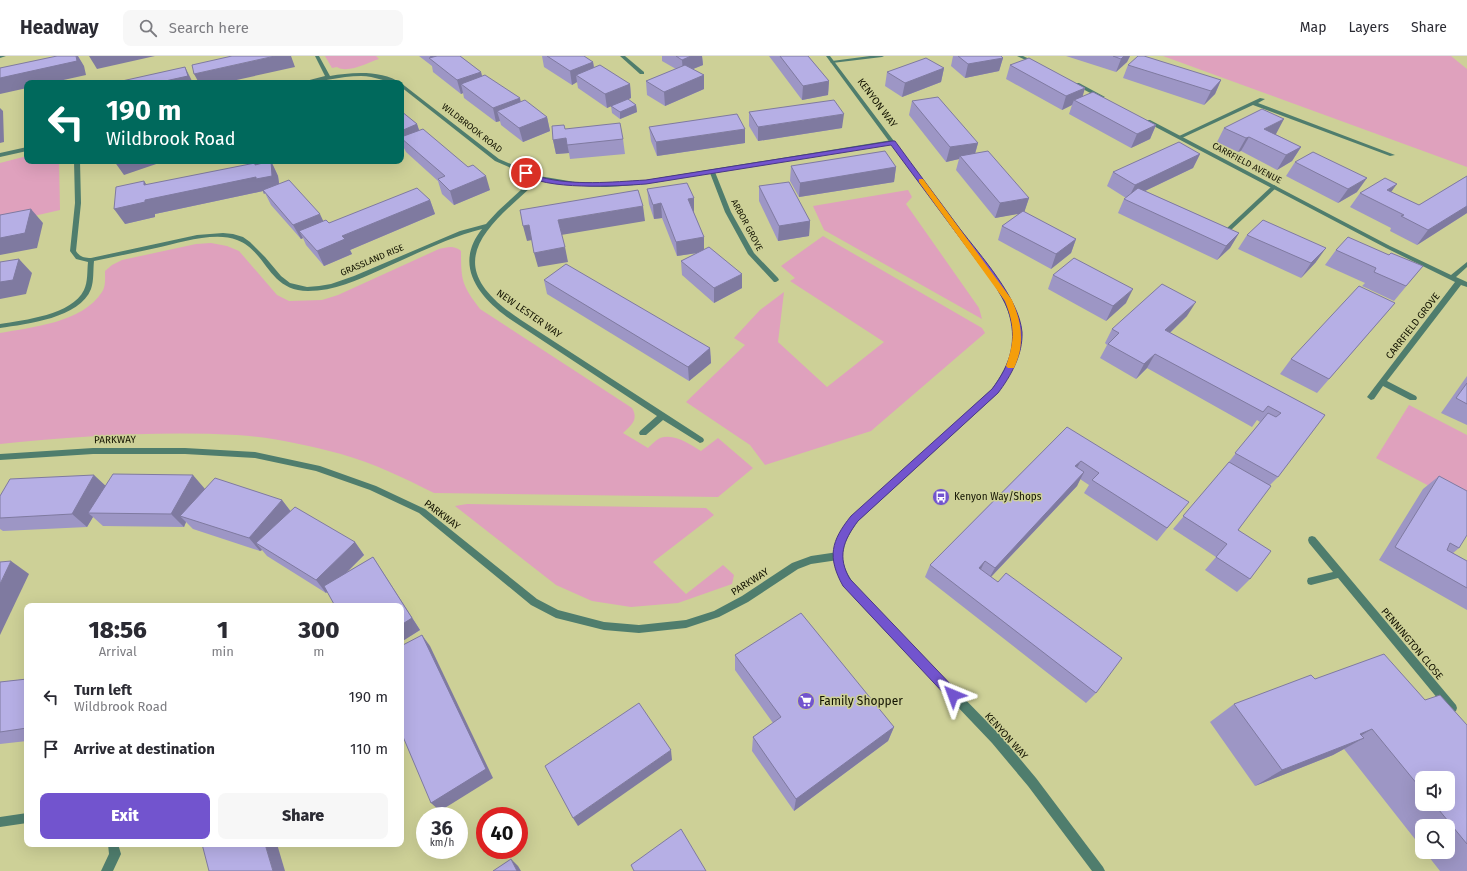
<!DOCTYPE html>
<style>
body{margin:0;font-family:"Fira Sans",sans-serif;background:#f7f7f7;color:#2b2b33;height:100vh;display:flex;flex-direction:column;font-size:15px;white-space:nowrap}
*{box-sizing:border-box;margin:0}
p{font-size:13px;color:#7c7c81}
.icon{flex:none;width:22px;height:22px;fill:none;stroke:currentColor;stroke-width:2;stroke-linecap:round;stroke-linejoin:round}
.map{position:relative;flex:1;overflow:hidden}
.drawer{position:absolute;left:24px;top:547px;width:380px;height:244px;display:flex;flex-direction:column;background:#fff;border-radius:8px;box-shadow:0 4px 16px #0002}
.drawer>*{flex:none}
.banner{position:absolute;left:24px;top:24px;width:380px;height:84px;border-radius:8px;box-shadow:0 4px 16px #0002;background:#00695c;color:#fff;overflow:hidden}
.fabs{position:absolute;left:1415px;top:715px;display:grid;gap:8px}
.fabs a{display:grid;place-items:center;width:40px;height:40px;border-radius:8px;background:#fff;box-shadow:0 4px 16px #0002;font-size:20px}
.speed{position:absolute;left:416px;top:751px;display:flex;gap:8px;font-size:20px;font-weight:700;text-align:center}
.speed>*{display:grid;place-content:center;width:52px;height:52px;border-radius:50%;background:#fff;box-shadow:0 4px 16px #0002;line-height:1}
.speed small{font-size:10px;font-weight:400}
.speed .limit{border:6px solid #d22;background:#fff;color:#111}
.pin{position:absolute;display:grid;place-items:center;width:34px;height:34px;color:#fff;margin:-17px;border:2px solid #fff;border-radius:50%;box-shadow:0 1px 4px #0007}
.me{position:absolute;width:44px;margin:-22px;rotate:316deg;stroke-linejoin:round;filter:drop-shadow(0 0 3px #0008)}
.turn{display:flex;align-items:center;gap:14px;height:84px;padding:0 16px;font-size:18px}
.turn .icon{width:52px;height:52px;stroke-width:2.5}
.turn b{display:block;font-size:28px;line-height:34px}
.eta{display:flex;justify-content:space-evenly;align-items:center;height:68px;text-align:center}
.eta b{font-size:24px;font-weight:800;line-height:28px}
.cta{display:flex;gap:8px;margin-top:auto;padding:8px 16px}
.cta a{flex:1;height:46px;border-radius:8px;background:#7254ce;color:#fff;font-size:16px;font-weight:800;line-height:46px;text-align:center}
.cta a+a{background:#f7f7f7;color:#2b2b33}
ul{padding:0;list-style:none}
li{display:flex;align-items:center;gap:12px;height:52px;padding:0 16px}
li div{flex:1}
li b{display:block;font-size:15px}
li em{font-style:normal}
header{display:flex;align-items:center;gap:24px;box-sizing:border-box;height:56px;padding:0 20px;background:#fff;border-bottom:1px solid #e1e1e2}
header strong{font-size:19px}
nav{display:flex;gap:22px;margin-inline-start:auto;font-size:14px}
.search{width:280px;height:36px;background:#f7f7f7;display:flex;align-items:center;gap:10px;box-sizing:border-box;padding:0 14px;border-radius:8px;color:#7c7c81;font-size:15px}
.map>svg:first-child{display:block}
.green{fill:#dfa1bd}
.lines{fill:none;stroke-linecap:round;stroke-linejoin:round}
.service{fill:#4f7d6d;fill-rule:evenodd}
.minor{fill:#4f7d6d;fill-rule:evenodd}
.tertiary{fill:#4f7d6d;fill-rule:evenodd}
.wall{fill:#9d96c5;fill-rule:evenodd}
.shaded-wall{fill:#7f7aa0}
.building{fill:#b6afe5;stroke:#7f7aa0}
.route{fill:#7254ce;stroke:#4a3786}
.slow{fill:#f59e0b}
.labels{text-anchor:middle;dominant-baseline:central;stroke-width:3;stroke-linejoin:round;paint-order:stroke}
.far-street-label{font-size:9px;fill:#121200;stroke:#cdd097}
.street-label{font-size:10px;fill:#121200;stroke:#cdd097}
.poi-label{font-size:10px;fill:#121200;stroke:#cdd097;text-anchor:start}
.near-poi-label{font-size:12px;fill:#121200;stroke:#cdd097;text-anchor:start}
</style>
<header>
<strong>Headway</strong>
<div class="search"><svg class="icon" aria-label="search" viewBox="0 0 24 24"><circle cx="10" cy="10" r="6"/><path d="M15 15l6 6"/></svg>Search here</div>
<nav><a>Map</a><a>Layers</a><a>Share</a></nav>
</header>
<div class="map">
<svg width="1467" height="815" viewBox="0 0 1467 815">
<rect width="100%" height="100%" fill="#cdd097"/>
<!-- green -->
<g class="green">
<path d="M325,0H376L379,3C369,6 348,18 337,11L332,12Z"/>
<polygon points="1163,0 1451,0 1467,13 1467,111"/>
<polygon points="27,100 27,105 59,105 60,154 12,165 0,162 0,107"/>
<polygon points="908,134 912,141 906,148 979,252 982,263 824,174 813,150"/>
<polygon points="823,180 982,272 985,277 871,375 765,409 750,389 686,346 745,289 734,282 760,254 784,236 778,286 827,331 884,286 790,225 795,222 781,210"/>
<path d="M211,187L227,190L239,195L277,239L289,245L322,244L338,239L439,193C448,191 454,189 461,195C461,225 462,229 480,253L632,352C639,364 631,369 623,377L648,392C651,389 656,384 660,382C675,377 689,388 701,395L718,382L753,412L718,441L434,437C404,422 373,407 341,398C307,389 272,381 237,379C158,375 78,380 0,388V277C32,271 82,267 102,236C106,230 105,222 105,215L112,209L122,204L196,188Z"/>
<polygon points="1409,349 1467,379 1467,450 1376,402"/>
<polygon points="467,448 706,452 714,459 653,506 686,538 723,509 734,519 732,528 678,547 631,551 592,545 556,529 455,450"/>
</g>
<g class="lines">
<!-- service -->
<g class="service">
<polygon points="1260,42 1265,43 1258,47 1395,99 1390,100 1253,49 1182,82 1177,81"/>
<polygon points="1274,129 1277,131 1276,132 1230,175 1226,175 1226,173 1272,130"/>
</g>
<!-- minor -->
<g class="minor">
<polygon points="0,0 6,0 0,2"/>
<path d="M315,0H319L330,20C352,16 382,14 401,27C387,27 375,20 361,20C340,20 319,27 298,27L325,20Z"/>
<polygon points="620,0 625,0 644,16 644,18 640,18"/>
<polygon points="870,0 884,0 882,1 832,7 830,6 832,5"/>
<polygon points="1017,0 1023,0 1038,7 1034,8"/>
<path d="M401,27L499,103L539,120L575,126L607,127L646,124L892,84L895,86L892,88L715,116L731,156L754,197L778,222L779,224L776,226H774L748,198L725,156L710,117C676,123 641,130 606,131C584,131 562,128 539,124C485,173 436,208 521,264L703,382L704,384L703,386L700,387L663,364L646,379H640L639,377L640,375L657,360L507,261C477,239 454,208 482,173C447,182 414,199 380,214C358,224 334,235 308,235C268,235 267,195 237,184C215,175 179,187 156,192C136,196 115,201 94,205C93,214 94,225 91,233C80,262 27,268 0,272V268C24,264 72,259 84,234C88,226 87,215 88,206L76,203L70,195L75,147L74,105H80L81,147L76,195C80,201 84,202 91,202L197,179L223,177L233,178L243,181L250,186L265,201L281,220L290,227L307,231L319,230L331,228L354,220L460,175L486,168L498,155L534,122L495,105L401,31Z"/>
<polygon points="1075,27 1079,27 1105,41 1100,42 1075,29"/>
<polygon points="1146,64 1150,64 1390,190 1451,219 1467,206 1467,211 1456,221 1467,226 1467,231 1461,229 1387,325 1416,340 1417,342 1416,344 1410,344 1383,330 1374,343 1371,344 1367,341 1455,226 1386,192 1146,66"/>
<polygon points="27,91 27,95 0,101 0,97"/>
<polygon points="93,392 185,392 255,396 320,410 376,430 425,453 537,543 558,554 604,566 639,569 686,564 714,555 742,540 792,507 811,500 838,496 841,497 842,500 841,503 838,504 811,508 798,513 748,546 719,561 686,572 639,577 604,574 556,562 531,549 419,457 370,434 316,415 255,402 185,398 93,398 0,404 0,398"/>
<polygon points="1312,480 1315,481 1456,649 1457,652 1456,655 1452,657 1448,655 1338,522 1311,529 1308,528 1307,525 1308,522 1333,516 1309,487 1308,484 1309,481"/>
<polygon points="27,757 27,767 0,771 0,761"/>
<polygon points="108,788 118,788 121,798 113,815 101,815 109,798"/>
</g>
<!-- tertiary -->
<path class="tertiary" d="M826,0H830L1000,226C1027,271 1027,294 998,337L858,465C836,496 838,508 861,537L1000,679L1036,722L1103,811L1105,815H1092L1028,730L992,687L855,543C829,510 827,495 852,461L992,333C1020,293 1019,270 995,229Z"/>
</g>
<!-- wall -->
<g class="wall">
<polygon points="419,0 460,0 481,16 482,20 521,46 547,61 550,75 523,86 501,69 500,65 496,66 464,42 463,37 461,38 433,16 432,10"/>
<polygon points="542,0 584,0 593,6 594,11 630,28 631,42 628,43 636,49 637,56 620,63 612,57 611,50 607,52 578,32 577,26 572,29 544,11"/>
<polygon points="662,0 702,0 703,9 693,13 704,19 704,33 665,50 647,39 646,25 676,13 662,5"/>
<polygon points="769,0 808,0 829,25 828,39 802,44"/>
<polygon points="953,0 1001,0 1003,2 999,15 965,22 951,10"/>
<polygon points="1066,0 1130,0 1127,6 1116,16"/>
<polygon points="1010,9 1085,32 1082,40 1156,69 1150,83 1131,92 1069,58 1072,49 1062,54 1006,23"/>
<polygon points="1128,9 1221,24 1215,38 1204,49 1123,22"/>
<polygon points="944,12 941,26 902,41 885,30 887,16"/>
<polygon points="912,45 978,87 975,98 1029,142 1024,156 1076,183 1071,197 1051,213 998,184 1002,170 1020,157 995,162 956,114 959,103 946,106 909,59"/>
<polygon points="401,55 417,68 419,74 490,134 454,149 442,138 438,125 406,96 403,90 401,91"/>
<polygon points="749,56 842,72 758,85 749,70"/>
<polygon points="649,71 745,87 657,100 651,85"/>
<polygon points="1224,72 1276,78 1275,78 1301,91 1292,105 1277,114 1241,95 1238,96 1217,86"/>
<polygon points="565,73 623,83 625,98 570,103 569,97 556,98 553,84"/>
<polygon points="1200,98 1193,112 1145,135 1239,177 1230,192 1217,204 1118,157 1124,143 1126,142 1107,130 1113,116"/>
<polygon points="271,105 278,120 279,128 323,165 329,167 430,144 435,158 350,194 352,198 324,210 306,189 303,182 301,183 271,149 265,137 264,138 263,135 155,158 155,161 125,168 147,129"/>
<polygon points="1295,106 1357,136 1338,147 1286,120"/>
<polygon points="791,110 896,111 894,126 799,141 790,125"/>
<polygon points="1467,120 1467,157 1417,189 1390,175 1391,172 1350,151 1360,137 1391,136 1419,149"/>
<polygon points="759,130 810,165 809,180 778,185 759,145"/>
<polygon points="647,133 694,142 694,157 704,181 704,193 742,218 742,232 714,247 682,219 681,205 697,197 677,200 662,162 654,163 649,148"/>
<polygon points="1247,179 1316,206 1301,222 1238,193"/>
<polygon points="1336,194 1389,199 1423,210 1394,245 1362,230 1365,227 1325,209"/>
<polygon points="1053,219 1126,247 1106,265 1048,233"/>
<polygon points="544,224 710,292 711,307 689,325 547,238"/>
<polygon points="1395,247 1317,337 1280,318 1291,303"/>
<polygon points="1187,260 1170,277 1325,359 1278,421 1270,429 1238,474 1250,523 1237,536 1205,514 1216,501 1173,473 1225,411 1260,366 1257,364 1252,371 1147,312 1136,323 1100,302 1107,289 1105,287 1112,273"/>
<polygon points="1467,320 1467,369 1441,357"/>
<polygon points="1067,371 1178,459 1157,485 1084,437 1089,429 1080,423 1077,430 991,521 1096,637 1086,647 925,521 930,509"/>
<polygon points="1439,420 1459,492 1453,497 1467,505 1467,554 1379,504 1423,433"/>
<polygon points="105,430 205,433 204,434 282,444 291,456 355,486 364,499 347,516 373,501 420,574 401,586 401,550 327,536 326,537 267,500 262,494 260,495 193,473 186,466 184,471 103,470 93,461 87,471 3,475 0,473 0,440"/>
<polygon points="735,599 894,671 888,685 794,755 752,695 753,681 773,667 735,614"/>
<polygon points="27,623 27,685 0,688 0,626"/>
<path d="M1315,623L1425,644L1467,669V815H1440L1425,796H1448V770H1422V792L1344,693L1333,699L1255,730L1210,666L1234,648ZM1422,722L1448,748H1422Z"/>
</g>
<!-- shaded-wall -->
<g class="shaded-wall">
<polygon points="76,0 78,0 84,10 86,19 50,27 27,27 27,32 0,38 0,22"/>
<polygon points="89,0 155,0 97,13"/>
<polygon points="275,0 291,0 295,11 223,27 199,27 194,18"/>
<polygon points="430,0 458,0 431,4"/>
<polygon points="691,0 702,0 703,9 683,17 682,4"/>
<polygon points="1124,0 1130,0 1127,6 1116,16 1121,3"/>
<polygon points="1003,2 999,15 965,22 968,8"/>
<polygon points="593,6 595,19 576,19 577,26 572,29 570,15"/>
<polygon points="185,11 193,27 156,27"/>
<polygon points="944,12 941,26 902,41 905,27"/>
<polygon points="481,16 484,30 461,28 463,37 461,38 457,24"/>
<polygon points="704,19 704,33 665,50 664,36"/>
<polygon points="1221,24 1215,38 1204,49 1211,35"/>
<polygon points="829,25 828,39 802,44 803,30"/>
<polygon points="630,28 631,42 607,52 605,38"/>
<polygon points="1085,32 1081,46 1074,44 1072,49 1062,54 1066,40"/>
<polygon points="520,42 523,56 497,55 500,65 496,66 493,52"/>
<polygon points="636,49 637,56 620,63 620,56"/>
<polygon points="0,52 3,55 4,86 0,87"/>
<polygon points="844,58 842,72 758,85 758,71"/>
<polygon points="547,61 550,75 523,86 519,72"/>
<polygon points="1284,63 1276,78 1259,86 1264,73"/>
<polygon points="417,68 422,83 401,82 401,75"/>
<polygon points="1156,69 1150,83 1131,92 1137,78"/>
<polygon points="745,73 745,87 657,100 656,86"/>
<polygon points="1249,81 1241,95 1238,96 1246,82"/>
<polygon points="566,82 569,97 556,98 553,84"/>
<polygon points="401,83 403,90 401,91"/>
<polygon points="978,87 974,101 960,100 959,103 946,106 950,91"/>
<polygon points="1301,91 1292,105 1277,114 1286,99"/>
<polygon points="1200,98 1193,112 1128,143 1135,129"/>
<polygon points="114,105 165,105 124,119"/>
<polygon points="271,105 278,120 280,134 263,134 265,137 264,138 263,135 155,158 155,161 125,168 114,153 144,129 144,125 154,139 255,109 255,107 262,121"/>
<polygon points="896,111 894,126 799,141 800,127"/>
<polygon points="486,120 490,134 454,149 450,135"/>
<polygon points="1367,122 1357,136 1338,147 1348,133"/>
<polygon points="1397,128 1386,143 1387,134"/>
<polygon points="694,142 694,157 689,158 688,143"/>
<polygon points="1029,142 1024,157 995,162 1000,147"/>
<polygon points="430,144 435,158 350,194 352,198 324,210 317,195 342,180"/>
<polygon points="661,147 662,162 654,163 653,149"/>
<polygon points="643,150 645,165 561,179 558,164"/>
<polygon points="1467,150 1467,157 1417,189 1428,174"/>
<polygon points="31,153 43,167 37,192 0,199 0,182"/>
<polygon points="320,158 327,173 299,175 303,182 301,183 293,169"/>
<polygon points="810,165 809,180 778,185 779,170"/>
<polygon points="529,169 532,184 527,185 523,170"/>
<polygon points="1239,177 1230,192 1217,204 1226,190"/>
<polygon points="704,181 704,196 677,200 676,186"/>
<polygon points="1076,183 1071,197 1051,213 1056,198"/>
<polygon points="565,191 568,206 538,211 534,197"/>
<polygon points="1326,192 1316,206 1301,222 1311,207"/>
<polygon points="19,203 32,217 26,238 0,243 0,226"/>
<polygon points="742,218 742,232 714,247 714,232"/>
<polygon points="1133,233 1126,247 1106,265 1113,250"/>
<polygon points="1196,246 1187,260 1157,289 1165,274"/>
<polygon points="710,292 711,307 689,325 688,311"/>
<polygon points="1155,298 1147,312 1136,323 1144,308"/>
<polygon points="1081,405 1073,418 1075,410"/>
<polygon points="1084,416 1077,430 988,524 995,512"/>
<polygon points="94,419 108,432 88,457 93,461 87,471 72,458"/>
<polygon points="193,419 205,433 189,462 180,460 186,466 184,471 171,458"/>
<polygon points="282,444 292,457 256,487 262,494 260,495 249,482"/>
<polygon points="355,486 364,499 326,537 316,524"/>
<polygon points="373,501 420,574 401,586 401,569"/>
<polygon points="11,505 29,518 0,579 0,528"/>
<polygon points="985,505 979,517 979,512"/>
<polygon points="422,579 430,590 493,722 440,755 431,747"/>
<polygon points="894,671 888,685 794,755 796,743"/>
<polygon points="1372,673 1342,691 1360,678"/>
<polygon points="1364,682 1333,699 1255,730 1282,714"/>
<polygon points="671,694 672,704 578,770 573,762"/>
<polygon points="265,788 277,788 285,815 273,815"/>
<polygon points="511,803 518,810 521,815 517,815"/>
</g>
<!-- building -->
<g class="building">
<polygon points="57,0 76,0 77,5 0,22 0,12"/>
<polygon points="232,0 275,0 194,18 192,9"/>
<polygon points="437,0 460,0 481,16 457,24 429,2"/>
<polygon points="547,0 584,0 593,6 570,15"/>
<polygon points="676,0 691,0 682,4"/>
<polygon points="780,0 808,0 829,25 803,30"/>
<polygon points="958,0 1001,0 1003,2 968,8"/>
<polygon points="1113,0 1124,0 1121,3"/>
<polygon points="1138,0 1144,0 1221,24 1211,35 1128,9"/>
<polygon points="926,2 944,12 905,27 887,16"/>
<polygon points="1029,2 1085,32 1066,40 1010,9"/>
<polygon points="600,9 630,28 605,38 576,19"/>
<polygon points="685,9 704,19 664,36 646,25"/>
<polygon points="185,11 188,20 156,27 113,27"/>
<polygon points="485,19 520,42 493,52 461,28"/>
<polygon points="370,25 373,27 364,27"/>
<polygon points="1093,36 1156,69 1137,78 1074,44"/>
<polygon points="938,41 978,87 950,91 912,45"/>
<polygon points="628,43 636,49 620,56 611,50"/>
<polygon points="525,44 547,61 519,72 497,55"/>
<polygon points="834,44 844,58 758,71 749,56"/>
<polygon points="1262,53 1284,63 1264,73 1301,91 1286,99 1249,81 1246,82 1224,72"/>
<polygon points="401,55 417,68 401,75"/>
<polygon points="737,58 745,73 656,86 649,71"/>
<polygon points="620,67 623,83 567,89 566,82 553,84 552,70 564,69 565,73"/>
<polygon points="423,73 468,111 473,109 486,120 450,135 438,123 445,120 401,82 401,81"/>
<polygon points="1179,86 1200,98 1135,129 1113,116"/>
<polygon points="885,95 896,111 800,127 791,110"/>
<polygon points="988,95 1029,142 1000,147 960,100"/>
<polygon points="1313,96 1367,122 1348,133 1295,106"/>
<polygon points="271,105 272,120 256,123 256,121 145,144 145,146 114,153 116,131 144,125 144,129 255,107 255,109"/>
<polygon points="1467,120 1467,150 1428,174 1401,160 1404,159 1360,137 1385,122 1397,128 1387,134 1419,149"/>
<polygon points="289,124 320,158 293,169 263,134"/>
<polygon points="789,126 810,165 779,170 759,130"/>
<polygon points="687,127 694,142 688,143 704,181 676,186 661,147 653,149 647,133"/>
<polygon points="417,132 430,144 342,180 345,183 317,195 299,175 326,164 329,167"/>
<polygon points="1138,132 1239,177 1226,190 1124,143"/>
<polygon points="638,134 643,150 558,164 565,191 534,197 529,169 523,170 520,154"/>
<polygon points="31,153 25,177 0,182 0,159"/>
<polygon points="1023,155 1076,183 1056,198 1002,170"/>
<polygon points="1263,164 1326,192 1311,207 1247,179"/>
<polygon points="1348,181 1389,199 1391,197 1423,210 1406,230 1374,216 1376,212 1336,194"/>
<polygon points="709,191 742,218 714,232 681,205"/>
<polygon points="1074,202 1133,233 1113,250 1053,219"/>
<polygon points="19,203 13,224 0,226 0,206"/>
<polygon points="566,208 710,292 688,311 544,224"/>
<polygon points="1162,228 1196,246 1165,274 1325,359 1278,421 1235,397 1268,357 1276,361 1281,357 1268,350 1263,356 1155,298 1144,308 1108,288 1119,277 1112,273"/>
<polygon points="1359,230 1395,247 1329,323 1291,303"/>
<polygon points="1467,327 1467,348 1456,342"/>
<polygon points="1067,371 1189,446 1167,472 1092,424 1099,417 1081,405 1075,410 1084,416 995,512 985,505 979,512 998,526 1006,517 1122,602 1096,637 930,509"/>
<polygon points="1229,406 1271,430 1238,474 1271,495 1250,523 1216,501 1227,488 1183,460"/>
<polygon points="113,418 193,419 171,458 88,457"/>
<polygon points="94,419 72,458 0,462 0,440 10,423"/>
<polygon points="1439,420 1467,435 1467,479 1459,492 1450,487 1447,494 1467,505 1467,532 1395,491"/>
<polygon points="215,422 282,444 249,482 180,460"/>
<polygon points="295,451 355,486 316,524 256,487"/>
<polygon points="373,501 412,562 401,569 401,550 335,550 324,530"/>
<polygon points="11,505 0,528 0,506"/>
<polygon points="801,557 894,671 796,743 753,681 781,661 735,599"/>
<polygon points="422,579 486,713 431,747 401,676 401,590"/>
<polygon points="1384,598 1425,644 1440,639 1467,669 1467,788 1434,748 1448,748 1448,722 1422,722 1422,734 1372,673 1360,678 1364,682 1282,714 1234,648 1311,619 1315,623"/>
<polygon points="27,623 27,672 0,676 0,626"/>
<polygon points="639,647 671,694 573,762 545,710"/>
<polygon points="681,773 706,815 634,815 631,809"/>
<polygon points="202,788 265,788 273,815 209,815"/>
<polygon points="511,803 517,815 493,815"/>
</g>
<!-- route -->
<path class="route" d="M892,85H895C916,114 938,143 960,173C980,199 1019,242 1022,276C1023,298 1011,320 998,337L858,465C843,485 837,501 850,523L957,635L959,639L957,643L953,644L949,643L843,530C827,501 831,485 851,460L992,333C1011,308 1018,284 1008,254C1005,245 999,237 995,229L891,89L646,128C618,130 544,135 522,117L526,115C531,116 535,119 540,121C574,130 611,126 646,124Z"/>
<!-- slow -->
<path class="slow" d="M919,123H923L1012,244C1022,267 1025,289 1014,312H1008L1006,310C1015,284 1015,270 1005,245L919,126Z"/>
<!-- icons -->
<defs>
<g id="bus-disc" transform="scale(0.9)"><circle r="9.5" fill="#7254ce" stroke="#cdd097"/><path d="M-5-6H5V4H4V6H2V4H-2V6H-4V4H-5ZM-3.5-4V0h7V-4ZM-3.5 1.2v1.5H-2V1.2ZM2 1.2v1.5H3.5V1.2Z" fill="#fff"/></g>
<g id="supermarket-disc" transform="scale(0.9)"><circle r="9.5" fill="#7254ce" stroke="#cdd097"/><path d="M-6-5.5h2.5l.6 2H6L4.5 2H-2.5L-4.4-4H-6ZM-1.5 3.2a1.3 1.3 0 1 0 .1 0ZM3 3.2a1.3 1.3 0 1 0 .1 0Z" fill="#fff"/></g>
</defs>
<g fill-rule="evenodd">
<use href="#bus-disc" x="941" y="441"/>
<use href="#supermarket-disc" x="806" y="645"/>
</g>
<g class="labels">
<!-- far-street labels -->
<g class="far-street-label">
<text transform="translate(472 72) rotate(38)">WILDBROOK ROAD</text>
<text transform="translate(1247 107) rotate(28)">CARRFIELD AVENUE</text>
<text transform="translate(747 169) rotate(62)">ARBOR GROVE</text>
<text transform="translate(372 204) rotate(-23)">GRASSLAND RISE</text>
</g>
<!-- street labels -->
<g class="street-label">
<text transform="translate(877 47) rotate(53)">KENYON WAY</text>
<text transform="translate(529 258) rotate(35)">NEW LESTER WAY</text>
<text transform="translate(1413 270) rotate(-52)">CARRFIELD GROVE</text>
<text transform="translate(115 384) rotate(-1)">PARKWAY</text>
<text transform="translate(442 459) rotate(37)">PARKWAY</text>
<text transform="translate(750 526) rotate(-32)">PARKWAY</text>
<text transform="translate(1412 588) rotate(50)">PENNINGTON CLOSE</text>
<text transform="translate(1006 680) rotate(48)">KENYON WAY</text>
</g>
<!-- poi labels -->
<g class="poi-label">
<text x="954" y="441">Kenyon Way/Shops</text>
</g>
<!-- near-poi labels -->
<g class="near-poi-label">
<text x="819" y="645">Family Shopper</text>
</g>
</g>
</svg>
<div class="fabs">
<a><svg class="icon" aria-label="sound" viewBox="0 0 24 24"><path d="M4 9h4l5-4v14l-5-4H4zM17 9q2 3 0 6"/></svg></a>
<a><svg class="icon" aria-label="search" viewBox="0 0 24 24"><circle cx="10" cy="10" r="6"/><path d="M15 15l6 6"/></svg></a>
</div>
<div class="speed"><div>36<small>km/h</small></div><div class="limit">40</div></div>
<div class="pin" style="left:526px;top:117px;background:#d93025"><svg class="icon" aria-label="arrive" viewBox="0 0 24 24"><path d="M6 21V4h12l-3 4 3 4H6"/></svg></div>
<svg class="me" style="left:953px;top:639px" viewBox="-20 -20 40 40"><path d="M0-17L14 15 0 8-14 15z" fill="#7254ce" stroke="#fff" stroke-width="4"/></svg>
<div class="banner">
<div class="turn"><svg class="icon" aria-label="left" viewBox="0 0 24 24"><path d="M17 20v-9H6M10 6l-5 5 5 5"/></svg><div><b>190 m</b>Wildbrook Road</div></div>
</div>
<section class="drawer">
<div class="eta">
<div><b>18:56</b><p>Arrival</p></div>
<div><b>1</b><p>min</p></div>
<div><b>300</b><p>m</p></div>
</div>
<ul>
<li><svg class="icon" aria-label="left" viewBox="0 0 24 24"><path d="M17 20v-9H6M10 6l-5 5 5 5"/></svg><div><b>Turn left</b><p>Wildbrook Road</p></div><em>190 m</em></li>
<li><svg class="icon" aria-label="arrive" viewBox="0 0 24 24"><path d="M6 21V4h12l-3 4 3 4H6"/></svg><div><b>Arrive at destination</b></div><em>110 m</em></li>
</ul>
<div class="cta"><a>Exit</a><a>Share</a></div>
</section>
</div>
